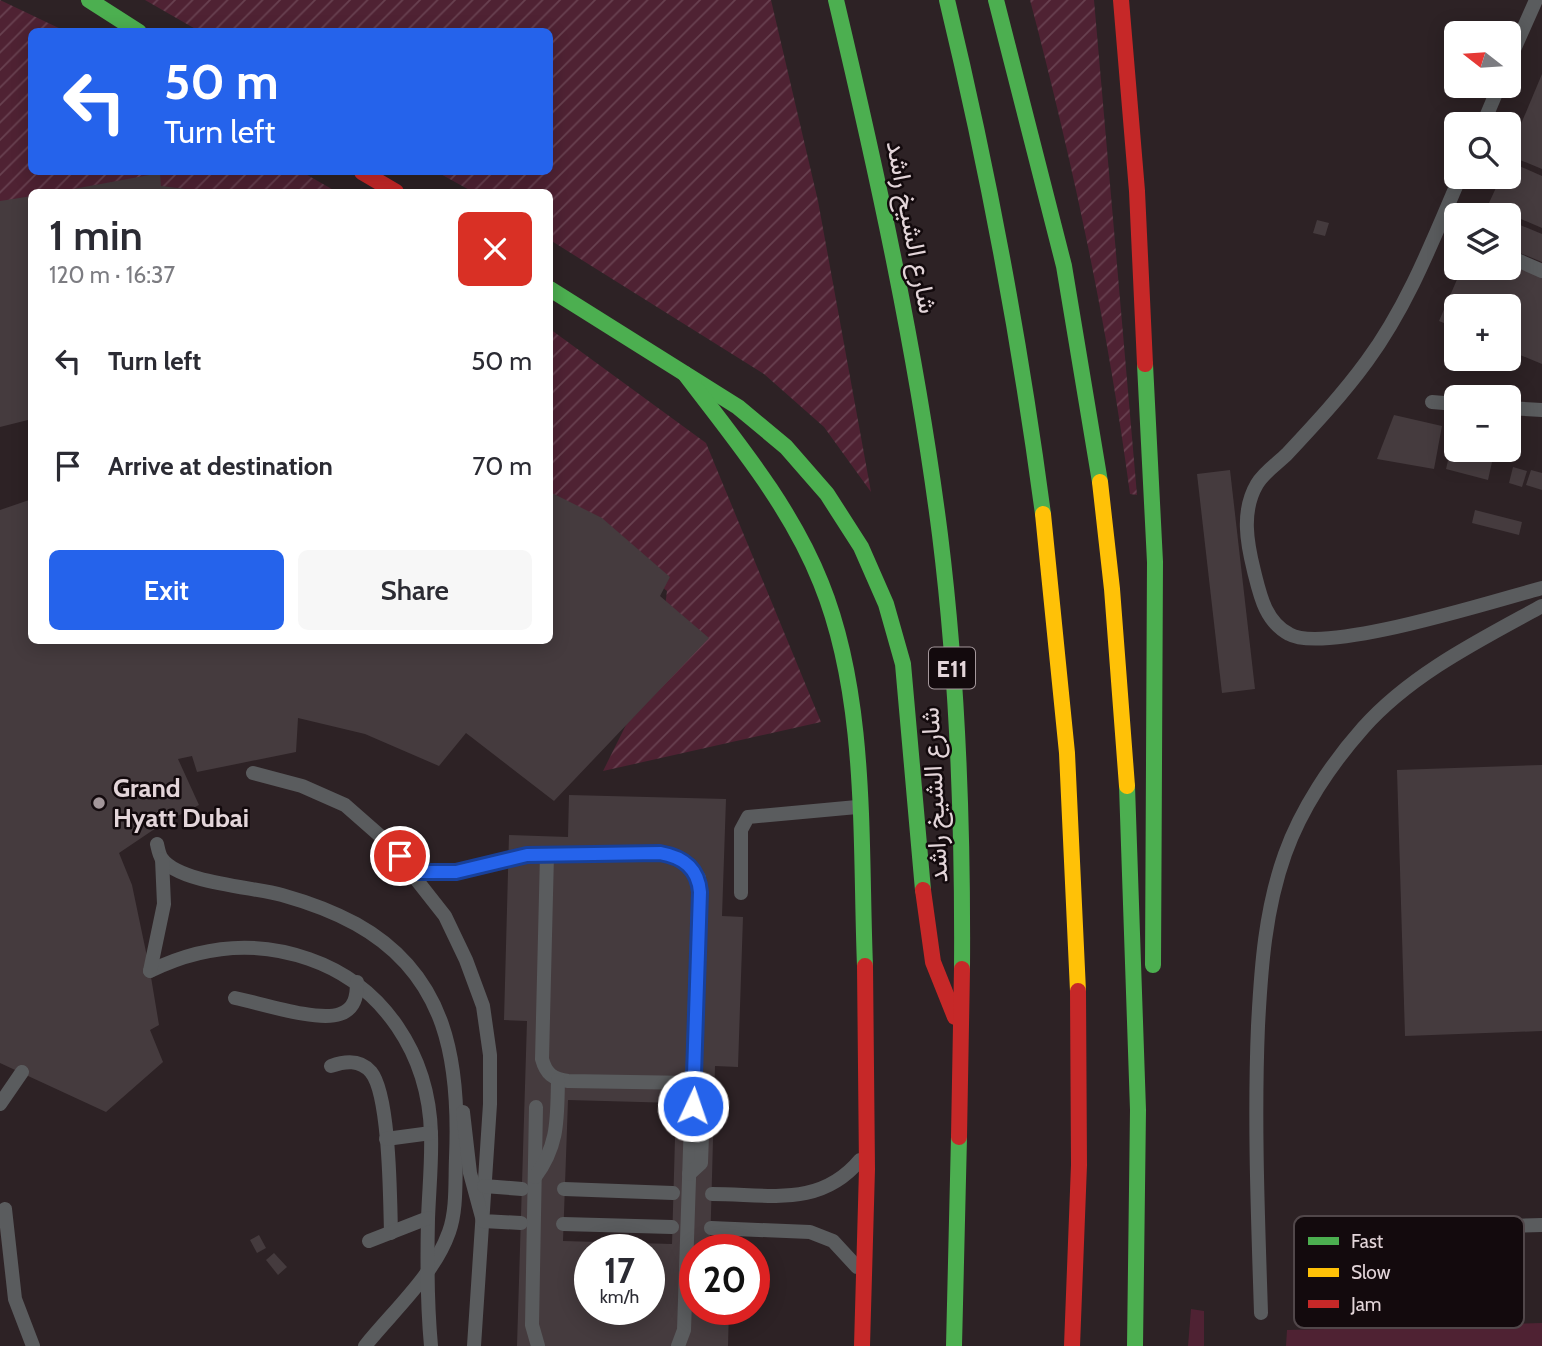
<!DOCTYPE html>
<meta charset="utf-8">
<style>
body{margin:0;font-family:Cabin,Vazirmatn,sans-serif;background:#f7f7f7;color:#2b2b33;height:100vh;display:flex;flex-direction:column;font-size:26px;white-space:nowrap}
*{box-sizing:border-box;margin:0}
p{font-size:23px;color:#7c7c81}
.icon{flex:none;width:38px;height:38px;fill:none;stroke:currentColor;stroke-width:2;stroke-linecap:round;stroke-linejoin:round}
.map{position:relative;flex:1;overflow:hidden}
.details{position:absolute;left:28px;top:189px;width:525px;height:455px;display:flex;flex-direction:column;background:#fff;border-radius:10px;box-shadow:0 4px 18px #0003}
.details>*{flex:none}
.top-card{position:absolute;left:28px;top:28px;width:525px;height:147px;border-radius:10px;box-shadow:0 4px 18px #0003;background:#2563eb;color:#fff;overflow:hidden}
.needle{width:46px;rotate:287deg}
.buttons{position:absolute;left:1444px;top:21px;display:grid;gap:14px}
.buttons a{display:grid;place-items:center;width:77px;height:77px;border-radius:10px;background:#fff;box-shadow:0 4px 18px #0003;font-size:35px}
.speed{position:absolute;left:574px;top:1234px;display:flex;gap:14px;font-size:35px;font-weight:700;text-align:center}
.speed>*{display:grid;place-content:center;width:91px;height:91px;border-radius:50%;background:#fff;box-shadow:0 4px 18px #0003;line-height:1}
.speed small{font-size:18px;font-weight:400}
.speed .limit{border:10px solid #d22;background:#fff;color:#111}
.pin{position:absolute;display:grid;place-items:center;width:60px;height:60px;color:#fff;margin:-30px;border:4px solid #fff;border-radius:50%;box-shadow:0 2px 7px #0007}
.me{position:absolute;width:77px;margin:-38px;rotate:3deg;stroke-linejoin:round;filter:drop-shadow(0 0 5px #0008)}
.turn{display:flex;align-items:center;gap:24px;height:147px;padding:0 21px;font-size:32px}
.turn .icon{width:91px;height:91px;stroke-width:2.5}
.turn b{display:block;font-size:49px;line-height:60px}
.round{display:grid;place-items:center;flex:none;width:74px;height:74px;border-radius:10px;background:#f7f7f7}
.headline{display:flex;align-items:center;justify-content:space-between;height:119px;padding:0 21px}
h1{font-size:42px;font-weight:600;line-height:52px}
.primary-button{display:flex;gap:14px;margin-top:auto;padding:14px 21px}
.primary-button a{flex:1;height:80px;border-radius:10px;background:#2563eb;color:#fff;font-size:28px;font-weight:600;line-height:80px;text-align:center}
.primary-button a+a{background:#f7f7f7;color:#2b2b33}
ul{padding:0;list-style:none}
li{display:flex;align-items:center;gap:21px;height:105px;padding:0 21px}
li div{flex:1}
li b{display:block;font-size:26px}
li em{font-style:normal}
.map>svg:first-child{display:block}
.green{fill:#4f2233}
.garden{fill:url(#garden-furrows)}
.building{fill:#453b3e;fill-rule:evenodd}
.lines{fill:none;stroke-linecap:round;stroke-linejoin:round}
.lane{stroke:#5a5c5e;stroke-width:14}
.fast{stroke:#4caf50;stroke-width:16}
.slow{stroke:#ffc107;stroke-width:16}
.jam{stroke:#c62828;stroke-width:16}
.route-casing{stroke:#184099;stroke-width:18}
.route{stroke:#2563eb;stroke-width:12}
.poi-dot{fill:#a3969a;stroke:#130a0d;stroke-width:2.5}
.labels{text-anchor:middle;dominant-baseline:central;stroke-width:5;stroke-linejoin:round;paint-order:stroke}
.shield{fill:#130a0d;stroke:#a5989c;stroke-width:2}
.shield-label{font-size:24px;font-weight:bold;fill:#e3d5d9}
.street-label{font-size:26px;fill:#e3d5d9;stroke:#130a0d}
.poi-label{font-size:26px;font-weight:bold;fill:#e3d5d9;stroke:#130a0d;text-anchor:start}
.key{fill:#130a0d;stroke:#51474a;stroke-width:2}
.key-label{font-size:19px;fill:#e3d5d9}
</style>
<div class="map">
<svg width="1542" height="1346" viewBox="0 0 1542 1346">
<defs>
<pattern id="garden-furrows" width="10" height="10" patternUnits="userSpaceOnUse" patternTransform="scale(1.75)"><rect width="10" height="10" fill="#4f2233"/><path d="M-1 1l2-2M0 10L10 0M9 11l2-2" fill="none" stroke="#684150"/></pattern>
</defs>
<rect width="100%" height="100%" fill="#2d2225"/>
<!-- green -->
<g class="green">
<polygon points="1191,1309 1204,1311 1204,1346 1188,1346"/>
<polygon points="1542,1323 1542,1346 1286,1346 1287,1330"/>
</g>
<!-- garden -->
<g class="garden">
<polygon points="0,0 65,31 32,32 32,172 302,172 337,192 32,192 31,407 0,419"/>
<polygon points="145,0 771,0 818,201 871,492 824,427 764,374 550,240 550,192 473,192 437,172 550,172 550,32 199,31"/>
<path d="M1030,0H1094L1137,495L1130,494C1108,328 1073,163 1030,0Z"/>
<polygon points="550,329 706,443 821,722 603,771 658,661 667,591 550,494"/>
</g>
<!-- building -->
<g class="building">
<polygon points="1542,74 1542,169 1508,155"/>
<polygon points="1508,161 1542,176 1542,228 1488,205 1501,177 1508,177"/>
<polygon points="160,173 161,186 210,192 57,192"/>
<polygon points="32,196 32,419 0,427 0,201"/>
<polygon points="1317,220 1329,223 1325,236 1313,233"/>
<polygon points="1508,220 1542,234 1542,262 1508,248"/>
<polygon points="1508,263 1542,277 1542,364 1508,350 1508,306 1456,306 1456,328 1439,321 1462,268 1508,268"/>
<polygon points="1394,415 1442,426 1434,469 1377,459"/>
<polygon points="1450,452 1492,462 1488,480 1446,469"/>
<polygon points="1513,467 1527,471 1522,487 1509,483"/>
<polygon points="1230,470 1255,689 1222,693 1197,474"/>
<polygon points="1531,470 1542,473 1542,490 1526,485"/>
<polygon points="550,492 602,518 670,577 660,596 709,638 554,801 466,733 439,766 365,734 298,718 296,752 197,772 192,756 178,759 199,805 162,824 119,853 132,885 150,971 159,1025 150,1030 163,1062 106,1112 0,1063 0,510 32,499 32,640 550,640"/>
<polygon points="1475,510 1522,522 1519,535 1472,523"/>
<polygon points="1542,765 1542,1031 1405,1036 1397,770"/>
<path d="M569,795L726,799L722,916L743,917L738,1067L715,1066L710,1250H695V1309H729L728,1346H517L527,1021L504,1020L509,835L568,837ZM568,1100L676,1103L672,1244L563,1241ZM590,1250H649V1309H590Z"/>
<polygon points="259,1235 266,1248 257,1253 250,1240"/>
<polygon points="274,1253 287,1267 278,1275 266,1260"/>
</g>
<g class="lines">
<!-- lane -->
<g class="lane">
<polyline points="1508,63 1536,0"/>
<polyline points="1483,124 1499,86"/>
<path d="M1460,177C1433,240 1408,305 1367,361C1343,394 1315,424 1287,454C1278,463 1264,472 1257,484C1241,511 1247,543 1254,571C1260,595 1265,621 1289,634C1325,655 1496,600 1542,588"/>
<polyline points="1508,256 1542,271"/>
<polyline points="1432,402 1456,404"/>
<polyline points="1508,408 1542,410"/>
<polyline points="253,773 302,786 345,805 386,841 445,916 466,960 483,1006 490,1055 490,1104 474,1346"/>
<path d="M157,844C158,848 159,855 162,859C180,883 253,887 282,895C307,902 334,912 356,924C448,975 460,1063 456,1158C455,1181 457,1210 449,1232C434,1275 393,1311 365,1346"/>
<path d="M547,854L542,1059C546,1074 553,1079 568,1081L694,1083"/>
<path d="M413,872H456L527,855L660,853C678,857 688,863 699,878L684,1330L678,1346"/>
<polyline points="741,893 741,830 748,817 857,807"/>
<path d="M150,971C201,946 255,940 309,959C384,985 429,1055 431,1134C432,1162 429,1190 428,1219C427,1261 427,1303 431,1346"/>
<polyline points="150,971 164,904 162,859"/>
<path d="M235,998C260,1003 317,1022 340,1014C355,1009 357,996 357,982"/>
<path d="M331,1066C345,1061 360,1059 371,1072C390,1095 390,1201 391,1233"/>
<polyline points="0,1104 22,1072"/>
<polyline points="536,1107 532,1325 538,1346"/>
<polyline points="463,1112 470,1173 483,1221 521,1223"/>
<polyline points="386,1139 431,1133"/>
<polyline points="689,1174 701,1163 703,1108"/>
<path d="M535,1177C559,1145 557,1118 558,1080"/>
<polyline points="484,1186 522,1189"/>
<polyline points="564,1189 673,1193"/>
<path d="M712,1194C769,1194 820,1208 860,1160"/>
<polyline points="5,1209 15,1299 33,1346"/>
<polyline points="563,1224 672,1227"/>
<polyline points="711,1228 810,1232 833,1241 857,1267"/>
<polyline points="1384,1229 1542,1225"/>
<polyline points="369,1241 428,1218"/>
<path d="M1261,1313C1258,1218 1254,1122 1258,1026C1261,968 1265,910 1285,854C1301,809 1331,764 1363,728C1411,674 1480,640 1542,606"/>
</g>
<!-- fast -->
<g class="fast">
<polyline points="89,0 139,32"/>
<path d="M836,0C878,177 917,355 940,535C958,679 963,824 962,969"/>
<path d="M947,0C988,170 1020,341 1043,514"/>
<polyline points="996,0 1064,266 1100,482"/>
<polyline points="550,289 738,407 786,447 827,494 861,547 886,604 903,664 923,890"/>
<polyline points="1145,364 1155,562 1153,965"/>
<path d="M685,374C735,440 790,505 821,583C868,699 860,842 865,966"/>
<polyline points="1127,786 1138,1110 1135,1346"/>
<polyline points="954,1346 959,1137"/>
</g>
<!-- slow -->
<g class="slow">
<polyline points="1100,482 1112,589 1127,786"/>
<polyline points="1043,514 1067,753 1078,991"/>
</g>
<!-- jam -->
<g class="jam">
<polyline points="1121,0 1137,191 1145,364"/>
<polyline points="362,172 396,192"/>
<polyline points="923,890 933,962 955,1017"/>
<polyline points="959,1137 962,969"/>
<polyline points="862,1346 867,1169 865,966"/>
<polyline points="1072,1346 1079,1165 1078,991"/>
</g>
</g>
<g class="lines">
<!-- route casing -->
<g class="route-casing">
<path id="route" d="M400,856L413,872H456L527,855L660,853C683,857 698,868 700,892L693,1106"/>
</g>
<!-- route -->
<use href="#route" class="route"/>
</g>
<!-- markers -->
<circle class="poi-dot" cx="99" cy="803" r="7"/>
<g class="labels">
<!-- shield labels -->
<rect class="shield" x="929" y="647.5" width="46" height="41" rx="5"/>
<g class="shield-label">
<text x="952" y="668">E11</text>
</g>
<!-- street labels -->
<g class="street-label">
<text transform="translate(912 227) rotate(79)">شارع الشيخ راشد</text>
<text transform="translate(934 795) rotate(-93)">شارع الشيخ راشد</text>
</g>
<!-- poi labels -->
<g class="poi-label">
<text x="113" y="788">Grand<tspan x="113" dy="30">Hyatt Dubai</tspan></text>
</g>
</g>
<!-- legend -->
<rect x="1294" y="1216" width="230" height="112" rx="10" class="key"/>
<rect x="1308" y="1237" width="31" height="8" fill="#4caf50"/>
<rect x="1308" y="1268" width="31" height="9" fill="#ffc107"/>
<rect x="1308" y="1300" width="31" height="8" fill="#c62828"/>
<g class="key-label">
<text x="1351" y="1248">Fast</text>
<text x="1351" y="1279">Slow</text>
<text x="1351" y="1311">Jam</text>
</g>
</svg>
<div class="buttons">
<a><svg class="needle" viewBox="-14 -14 28 28"><path d="M0-13l5 13h-10z" fill="#e53935"/><path d="M0 13l5-13h-10z" fill="#7c7c81"/></svg></a>
<a><svg class="icon" aria-label="search" viewBox="0 0 24 24"><circle cx="10" cy="10" r="6"/><path d="M15 15l6 6"/></svg></a>
<a><svg class="icon" aria-label="layers" viewBox="0 0 24 24"><path d="M12 4l9 5-9 5-9-5zM3 14l9 5 9-5"/></svg></a>
<a>+</a>
<a>−</a>
</div>
<div class="speed"><div>17<small>km/h</small></div><div class="limit">20</div></div>
<div class="pin" style="left:400px;top:856px;background:#d93025"><svg class="icon" aria-label="arrive" viewBox="0 0 24 24"><path d="M6 21V4h12l-3 4 3 4H6"/></svg></div>
<svg class="me" style="left:693px;top:1106px" viewBox="-20 -20 40 40"><circle r="17" fill="#2563eb" stroke="#fff" stroke-width="3"/><path d="M0-11L8 9 0 5-8 9z" fill="#fff"/></svg>
<div class="top-card">
<div class="turn"><svg class="icon" aria-label="left" viewBox="0 0 24 24"><path d="M17 20v-9H6M10 6l-5 5 5 5"/></svg><div><b>50 m</b>Turn left</div></div>
</div>
<section class="details">
<div class="headline"><div><h1>1 min</h1><p>120 m · 16:37</p></div><a class="round" style="background:#d93025;color:#fff"><svg class="icon" aria-label="close" viewBox="0 0 24 24"><path d="M6 6l12 12M18 6L6 18"/></svg></a></div>
<ul>
<li><svg class="icon" aria-label="left" viewBox="0 0 24 24"><path d="M17 20v-9H6M10 6l-5 5 5 5"/></svg><div><b>Turn left</b></div><em>50 m</em></li>
<li><svg class="icon" aria-label="arrive" viewBox="0 0 24 24"><path d="M6 21V4h12l-3 4 3 4H6"/></svg><div><b>Arrive at destination</b></div><em>70 m</em></li>
</ul>
<div class="primary-button"><a>Exit</a><a>Share</a></div>
</section>
</div>
